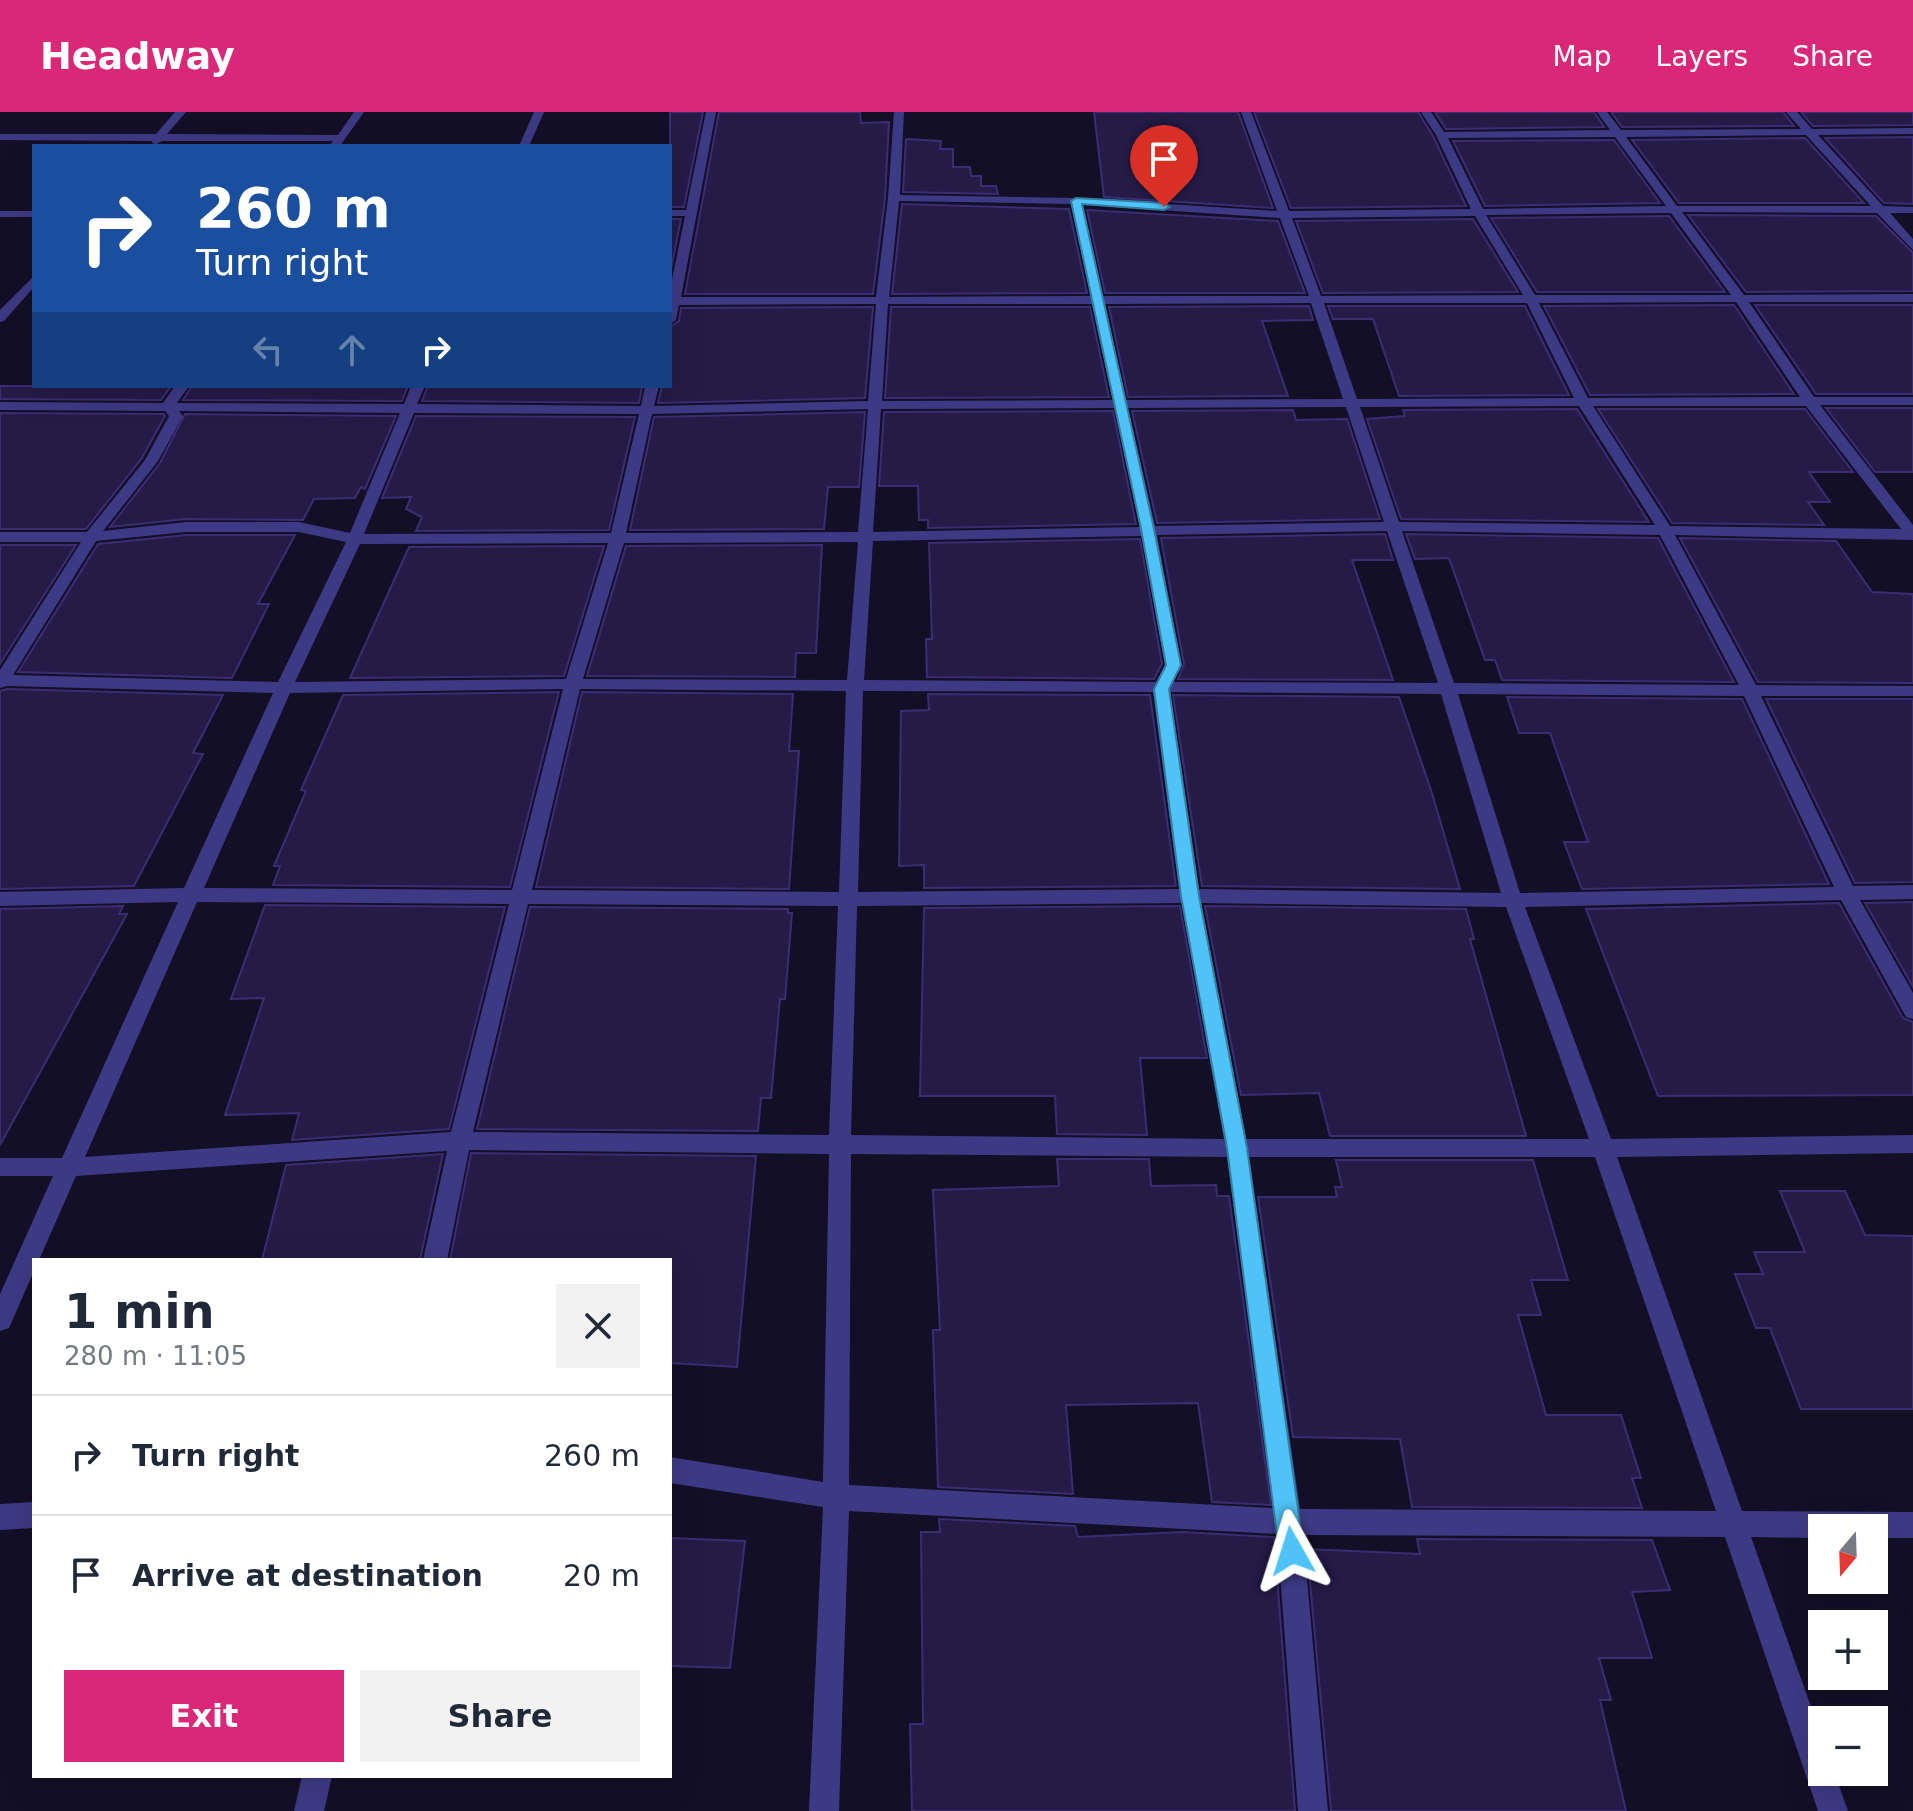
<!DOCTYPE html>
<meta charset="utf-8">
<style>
body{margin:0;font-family:"DejaVu Sans",sans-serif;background:#f2f2f3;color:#1f2937;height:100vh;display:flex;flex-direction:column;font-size:30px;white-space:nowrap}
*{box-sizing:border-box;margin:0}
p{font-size:26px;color:#747a83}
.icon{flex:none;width:44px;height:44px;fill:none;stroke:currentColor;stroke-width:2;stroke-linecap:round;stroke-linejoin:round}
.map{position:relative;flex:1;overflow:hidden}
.sheet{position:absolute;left:32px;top:1146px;width:640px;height:520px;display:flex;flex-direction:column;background:#fff;border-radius:0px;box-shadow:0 8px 32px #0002}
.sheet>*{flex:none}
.top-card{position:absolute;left:32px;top:32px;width:640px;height:244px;border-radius:0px;box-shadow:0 8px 32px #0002;background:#1a4fa0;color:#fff;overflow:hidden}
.needle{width:52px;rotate:199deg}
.fabs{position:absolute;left:1808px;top:1402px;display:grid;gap:16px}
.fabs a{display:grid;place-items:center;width:80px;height:80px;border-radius:0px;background:#fff;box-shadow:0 8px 32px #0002;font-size:40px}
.pin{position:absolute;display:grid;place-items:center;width:68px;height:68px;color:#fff;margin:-82px -34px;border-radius:50% 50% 50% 0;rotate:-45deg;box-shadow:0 0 8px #0007}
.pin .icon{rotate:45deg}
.me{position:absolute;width:88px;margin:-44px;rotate:354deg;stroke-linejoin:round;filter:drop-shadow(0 0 6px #0008)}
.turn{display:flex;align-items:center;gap:28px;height:168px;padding:0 32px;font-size:36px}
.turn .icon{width:104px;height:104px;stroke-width:2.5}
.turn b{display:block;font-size:56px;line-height:68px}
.lanes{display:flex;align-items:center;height:76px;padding:0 32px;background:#0003;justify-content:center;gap:40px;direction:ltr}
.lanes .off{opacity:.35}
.round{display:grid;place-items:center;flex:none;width:84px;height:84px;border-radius:0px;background:#f2f2f3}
.overview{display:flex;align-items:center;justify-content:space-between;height:136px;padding:0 32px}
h1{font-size:48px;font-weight:700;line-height:60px}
.action{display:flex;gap:16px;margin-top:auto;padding:16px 32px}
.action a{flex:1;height:92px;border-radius:0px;background:#db2777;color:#fff;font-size:32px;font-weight:700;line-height:92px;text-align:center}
.action a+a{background:#f2f2f3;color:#1f2937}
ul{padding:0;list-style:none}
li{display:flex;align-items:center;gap:24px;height:120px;padding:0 32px;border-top:2px solid #e0e1e3}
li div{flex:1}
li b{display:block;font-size:30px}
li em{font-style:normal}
header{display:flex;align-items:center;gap:48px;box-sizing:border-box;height:112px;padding:0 40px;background:#db2777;color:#fff}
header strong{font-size:38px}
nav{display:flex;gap:44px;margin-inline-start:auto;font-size:28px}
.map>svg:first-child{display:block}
.building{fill:#241b47;stroke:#3b2d73;stroke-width:2}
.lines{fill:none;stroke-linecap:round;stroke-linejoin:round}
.street{fill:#3d3a85;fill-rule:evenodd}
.route{fill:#4fc3f7;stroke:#337fa1;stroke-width:2}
</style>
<header>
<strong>Headway</strong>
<nav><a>Map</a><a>Layers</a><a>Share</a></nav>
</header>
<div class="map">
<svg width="1913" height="1699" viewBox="0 0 1913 1699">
<rect width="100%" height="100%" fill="#130f26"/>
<!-- building -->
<g class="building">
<polygon points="670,0 703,0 684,95 670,95"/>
<polygon points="719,0 860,0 861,11 889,10 885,86 873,182 685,182"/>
<polygon points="1094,0 1238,0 1273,96 1104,85"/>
<polygon points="1254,0 1418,0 1433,24 1466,94 1291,96"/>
<polygon points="1435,0 1594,0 1604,15 1446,17"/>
<polygon points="1611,0 1783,0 1794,14 1622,15"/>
<polygon points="1801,0 1913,0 1913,13 1813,14"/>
<polygon points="1913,25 1913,92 1884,91 1825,26"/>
<polygon points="1805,26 1864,91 1679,91 1632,28"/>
<polygon points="906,27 941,29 940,37 953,37 953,55 970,55 971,64 981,64 981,74 996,74 998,82 903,80"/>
<polygon points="1614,28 1660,91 1485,94 1453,29"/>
<polygon points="902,92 1069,97 1087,181 892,182"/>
<polygon points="1087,98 1278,109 1305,181 1105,181"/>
<polygon points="1688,103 1876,104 1913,141 1913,179 1746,180"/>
<polygon points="1669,104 1725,180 1537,180 1491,106"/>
<polygon points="670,107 681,107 670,162"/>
<polygon points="1473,107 1518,180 1323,181 1296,109"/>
<polygon points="1734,193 1794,282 1590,283 1544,194"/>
<polygon points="1755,193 1913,193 1913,282 1816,282"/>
<polygon points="1309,194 1313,208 1262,209 1288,284 1128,285 1109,195"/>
<polygon points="1328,194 1525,194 1569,283 1399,284 1373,207 1333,207"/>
<polygon points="873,195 865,286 658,291 662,274 670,274 670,215 679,209 681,196"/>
<polygon points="891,195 1090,195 1109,285 885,286"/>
<polygon points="0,274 171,274 161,288 0,287"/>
<polygon points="192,274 408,274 402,289 183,288"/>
<polygon points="428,274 642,274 639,291 422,289"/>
<polygon points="1826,296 1913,296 1913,360 1875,360"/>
<polygon points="1577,297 1649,410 1401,407 1367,307 1405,304 1403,298"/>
<polygon points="1598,297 1805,297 1853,360 1809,360 1830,390 1808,390 1824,413 1672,411"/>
<polygon points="1293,298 1296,308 1347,307 1380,407 1157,411 1132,299"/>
<polygon points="1113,299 1136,412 928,416 928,408 919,408 918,374 879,374 884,300"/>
<polygon points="865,300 859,375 828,375 824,417 630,418 654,305"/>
<polygon points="0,301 164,302 165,304 142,346 86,417 0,417"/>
<polygon points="185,302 396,304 365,377 361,375 355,386 314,387 303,408 186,407 110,415 160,351"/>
<polygon points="416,304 635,305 609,418 416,419 422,405 406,397 411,385 382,386"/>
<polygon points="1385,422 1393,448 1352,448 1393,568 1178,567 1184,552 1161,426"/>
<polygon points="1406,422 1658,426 1734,570 1502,568 1495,548 1485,548 1449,446 1415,447"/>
<polygon points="186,423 295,423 258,492 269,492 232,566 18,560 98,432"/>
<polygon points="1680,426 1836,429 1872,480 1913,482 1913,571 1758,570"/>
<polygon points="1140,427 1162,552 1154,567 927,565 926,527 932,527 929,431"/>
<polygon points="0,433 76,433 0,552"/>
<polygon points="822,433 816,541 796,541 795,565 587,564 626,434"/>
<polygon points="604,434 564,564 350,566 409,435"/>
<polygon points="7,577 223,583 193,641 203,642 134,774 0,777 0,579"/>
<polygon points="559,580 510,775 273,773 280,754 274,754 306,679 301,678 343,583"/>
<polygon points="582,580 793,582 789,639 799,639 789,777 536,775"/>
<polygon points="928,582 1150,583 1176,774 924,776 924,753 899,754 901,599 929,598"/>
<polygon points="1173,583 1399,585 1432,681 1460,777 1202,774"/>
<polygon points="1507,585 1742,587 1829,772 1582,777 1564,730 1588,730 1550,621 1519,621"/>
<polygon points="1766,587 1913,587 1913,770 1855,771"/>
<polygon points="1913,790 1913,875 1865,791"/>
<polygon points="1839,791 1903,906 1913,910 1913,983 1658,984 1586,797"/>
<polygon points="265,793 505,795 449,1017 292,1028 299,1001 225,1003 264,886 231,887"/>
<polygon points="123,794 119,802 127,802 0,1033 0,797"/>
<polygon points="1180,794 1207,946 1140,946 1147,1023 1057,1022 1055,984 920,984 924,796"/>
<polygon points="1205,794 1466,797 1474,827 1470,827 1526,1024 1330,1024 1319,981 1241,983"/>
<polygon points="530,795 788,797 788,801 792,801 785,887 780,887 771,986 761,986 758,1019 477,1017"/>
<polygon points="471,1041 756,1044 737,1255 670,1251 670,1148 450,1148"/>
<polygon points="443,1042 420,1148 262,1148 286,1053"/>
<polygon points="1057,1047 1149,1047 1151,1074 1216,1073 1217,1084 1229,1084 1271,1393 1212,1390 1198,1291 1066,1293 1073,1382 938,1375 933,1218 940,1218 933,1078 1059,1074"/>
<polygon points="1336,1048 1533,1048 1568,1168 1531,1168 1541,1203 1518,1203 1546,1303 1621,1303 1641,1366 1632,1366 1642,1396 1412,1395 1400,1327 1293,1325 1258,1085 1337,1085 1335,1075 1342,1075"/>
<polygon points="1780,1079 1845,1079 1865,1123 1913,1124 1913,1297 1801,1297 1770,1216 1756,1216 1735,1162 1763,1162 1754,1140 1805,1140"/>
<polygon points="939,1407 1075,1414 1078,1425 1182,1420 1274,1425 1295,1699 912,1699 910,1612 923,1612 921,1420 940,1420"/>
<polygon points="670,1426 745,1429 730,1556 670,1554"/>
<polygon points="1417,1427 1652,1428 1670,1478 1632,1480 1652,1546 1599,1546 1611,1588 1600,1588 1626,1699 1331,1699 1307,1437 1420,1442"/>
</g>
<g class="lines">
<!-- street -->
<g class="street">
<polygon points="175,0 186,0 167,22 338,23 354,0 364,0 340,34 330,34 333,29 162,29 155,33 151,29 0,28 0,22 156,22"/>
<polygon points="534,0 544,0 529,34 519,34"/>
<path d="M706,0H716L681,185H876L888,86L894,0H904L900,83L1076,86L1277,99L1241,0H1251L1289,99L1471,97L1436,23L1421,0H1431L1444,20L1610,18L1597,0H1607L1621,18L1801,17L1786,0H1797L1812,17L1913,16V22L1818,23L1883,94L1913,95V101H1890L1913,127V138L1877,101L1682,100L1744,183L1913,182V190H1749L1814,285H1913V293H1820L1913,413V428L1675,423L1756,573L1913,574V584H1761L1853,774L1913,773V787L1860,788L1913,881V907L1906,905L1841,788L1525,795L1611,1027L1913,1023V1041L1617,1045L1742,1399L1913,1400V1426H1874V1416H1822V1426L1751,1425L1822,1626V1660H1834L1848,1699H1818L1725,1425L1303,1423L1328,1699H1298L1277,1422L849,1399L839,1699H809L823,1395L670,1371V1345L823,1370L829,1042L469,1038L447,1148H423L447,1039L76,1064L39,1148H34V1159L9,1216L0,1219V1182L53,1064H0V1046H62L178,790L0,794V780L184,776L273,581L7,574L0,576V558L81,430H0V420H87L145,348L169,304L165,299L0,298V290L163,291L175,274H189L177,291L404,292L411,274H425L417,292L641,294L645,274H659L654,294L868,289L876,192L679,193L676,208L670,212V177L685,104H670V98H686ZM1806,23L1871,94H1677L1626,25ZM1615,25L1666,94L1483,97L1448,26ZM899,89L1071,92L1091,184L889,185ZM1083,93L1280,106L1309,184H1103ZM1671,101L1731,183H1535L1486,103ZM1475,104L1523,183L1321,184L1292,106ZM1736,190L1800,285L1588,286L1539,191ZM1311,191L1343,287L1126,288L1105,192ZM1324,191H1527L1574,286L1357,287ZM888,192H1092L1113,288L882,289ZM1579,294L1655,413L1399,410L1360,295ZM1593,294H1806L1901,417L1670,414ZM1346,295L1384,410L1155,414L1128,296ZM1115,296L1140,415L873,420L881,297ZM868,297L858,420L626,421L652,302ZM179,299L400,301L350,421L299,410H186L103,419L158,349L183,304ZM414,301L639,302L611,421L364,422ZM1387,419L1438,571L1173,570L1181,553L1157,423ZM1402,419L1660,423L1739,573L1454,571ZM186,420H299L346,430L278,570L13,563L96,429ZM1142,424L1165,553L1156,570L864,568L873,429ZM858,430L847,568L583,567L624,431ZM608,431L566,567L295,570L360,432ZM563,577L512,778L204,776L290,581ZM580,577L846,579L839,780L532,778ZM863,579L1153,580L1179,777L858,780ZM1170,580L1441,582L1501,781L1199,777ZM1458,582L1744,584L1834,775L1520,781ZM197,790L509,792L451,1020L85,1045ZM1182,791L1224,1027L851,1023L857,794ZM1201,791L1506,795L1589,1027H1246ZM528,792L838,794L829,1023L473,1020ZM851,1042L1227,1045L1274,1396L849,1373ZM1249,1045H1595L1716,1399L1300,1397Z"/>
<rect x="0" y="99" width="34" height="6"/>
<polygon points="34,164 34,175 4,209 0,210 0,198"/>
<polygon points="34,1390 34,1416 0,1418 0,1392"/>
<polygon points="302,1664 332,1664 324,1699 294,1699"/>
</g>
</g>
<!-- route -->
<polygon class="route" points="1076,86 1164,91 1170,95 1164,98 1082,92 1154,417 1181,553 1169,577 1199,784 1247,1036 1304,1439 1300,1448 1292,1451 1283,1448 1279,1439 1227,1036 1181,784 1154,577 1166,553 1141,417 1071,89"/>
</svg>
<div class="fabs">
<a><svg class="needle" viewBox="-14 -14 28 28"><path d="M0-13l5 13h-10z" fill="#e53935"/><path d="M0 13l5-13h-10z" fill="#747a83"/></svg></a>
<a>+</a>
<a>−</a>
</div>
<div class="pin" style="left:1164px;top:95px;background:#d93025"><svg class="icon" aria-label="arrive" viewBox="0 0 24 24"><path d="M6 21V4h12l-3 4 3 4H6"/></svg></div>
<svg class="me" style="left:1292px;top:1439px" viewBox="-20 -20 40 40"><path d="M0-17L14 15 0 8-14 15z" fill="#4fc3f7" stroke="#fff" stroke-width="4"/></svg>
<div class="top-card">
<div class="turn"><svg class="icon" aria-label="right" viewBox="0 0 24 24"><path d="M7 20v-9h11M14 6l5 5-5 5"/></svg><div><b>260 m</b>Turn right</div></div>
<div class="lanes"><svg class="icon off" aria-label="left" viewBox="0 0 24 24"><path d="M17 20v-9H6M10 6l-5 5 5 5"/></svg><svg class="icon off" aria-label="ahead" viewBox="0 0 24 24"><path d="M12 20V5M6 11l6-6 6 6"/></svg><svg class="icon" aria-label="right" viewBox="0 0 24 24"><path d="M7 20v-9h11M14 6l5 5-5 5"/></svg></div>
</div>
<section class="sheet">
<div class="overview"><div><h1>1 min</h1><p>280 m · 11:05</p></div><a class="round"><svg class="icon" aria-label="close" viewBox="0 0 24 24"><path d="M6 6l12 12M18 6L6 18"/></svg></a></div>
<ul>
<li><svg class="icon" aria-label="right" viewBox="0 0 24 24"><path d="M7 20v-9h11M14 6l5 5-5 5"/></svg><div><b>Turn right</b></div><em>260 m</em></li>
<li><svg class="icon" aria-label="arrive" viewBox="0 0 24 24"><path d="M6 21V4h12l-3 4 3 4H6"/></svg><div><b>Arrive at destination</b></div><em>20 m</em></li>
</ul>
<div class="action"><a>Exit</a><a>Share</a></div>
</section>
</div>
